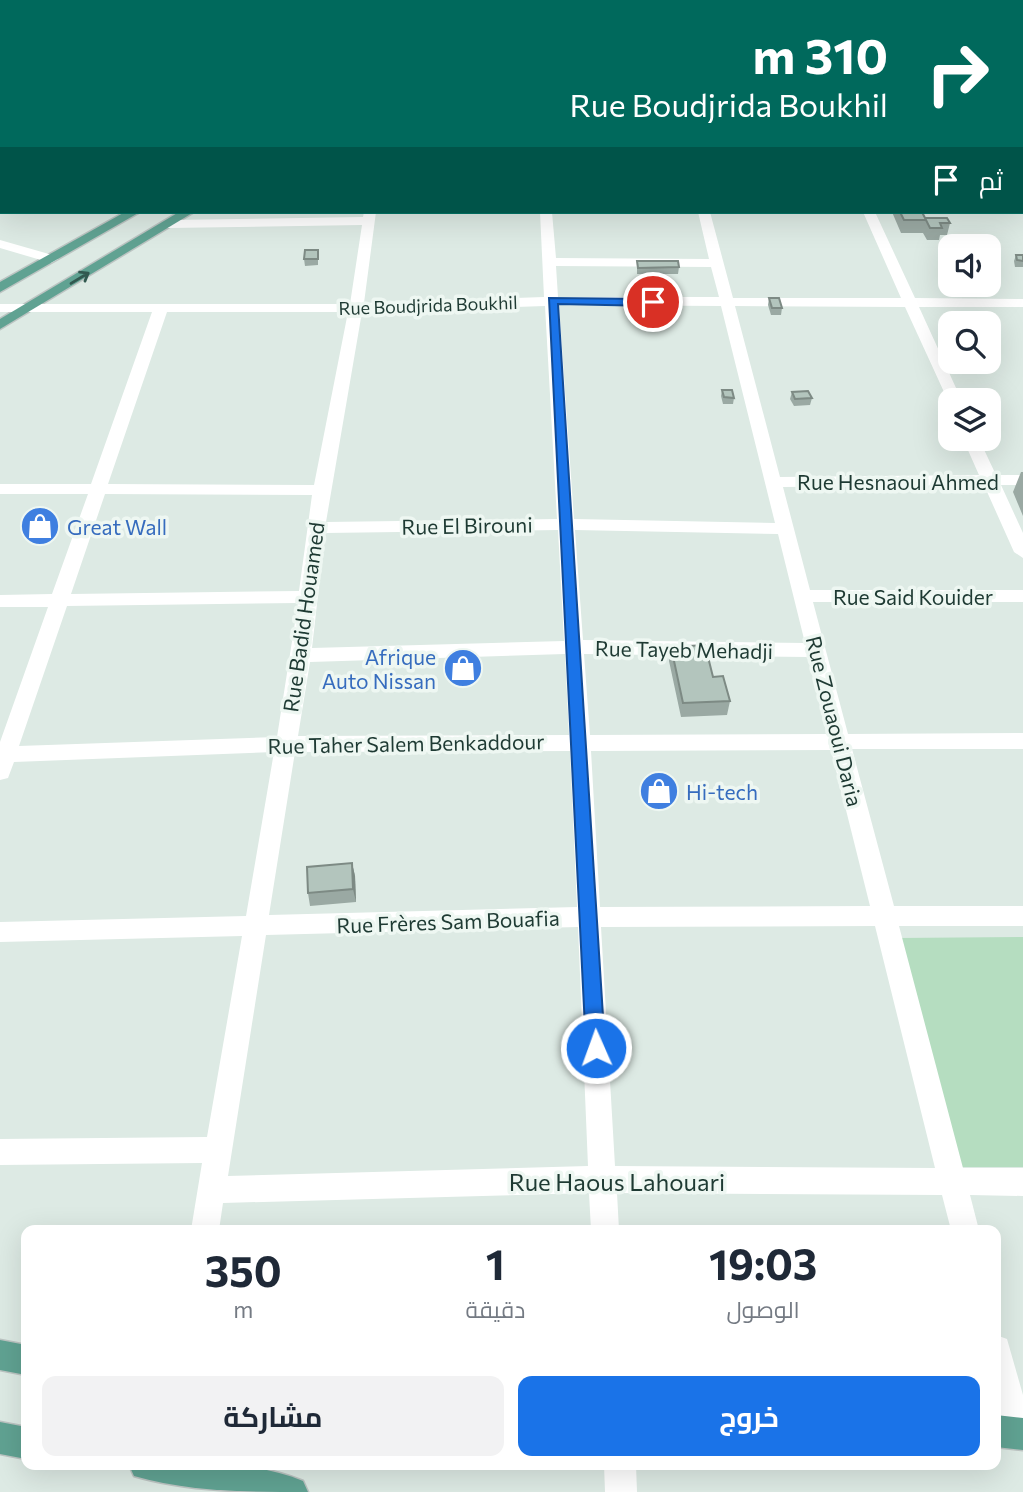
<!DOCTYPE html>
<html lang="ar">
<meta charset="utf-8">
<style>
body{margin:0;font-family:Commissioner,Cairo,sans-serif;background:#f2f2f3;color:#1f2937;direction:rtl;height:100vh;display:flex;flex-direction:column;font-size:26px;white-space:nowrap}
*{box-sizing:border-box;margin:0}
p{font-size:23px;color:#747a83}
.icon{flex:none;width:38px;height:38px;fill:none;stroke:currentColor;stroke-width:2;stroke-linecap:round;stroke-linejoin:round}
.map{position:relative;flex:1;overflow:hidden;direction:ltr}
.panel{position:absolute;left:21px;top:1225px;width:980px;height:245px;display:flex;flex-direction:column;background:#fff;border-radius:14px;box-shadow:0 7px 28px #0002;direction:rtl}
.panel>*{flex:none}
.guide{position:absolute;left:0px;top:0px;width:1024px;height:214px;box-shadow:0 7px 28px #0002;direction:rtl;background:#00695c;color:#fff;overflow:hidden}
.controls{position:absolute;left:938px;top:234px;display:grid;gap:14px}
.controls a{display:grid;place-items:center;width:63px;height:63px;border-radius:14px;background:#fff;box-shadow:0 7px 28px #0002;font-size:35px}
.pin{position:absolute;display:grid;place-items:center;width:60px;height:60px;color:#fff;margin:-30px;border:4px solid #fff;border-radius:50%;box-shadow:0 2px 7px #0007}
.me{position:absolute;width:77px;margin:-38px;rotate:358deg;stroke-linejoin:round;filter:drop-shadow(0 0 5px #0008)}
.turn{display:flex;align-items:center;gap:24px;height:147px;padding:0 21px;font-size:32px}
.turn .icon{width:91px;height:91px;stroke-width:2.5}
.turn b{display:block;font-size:49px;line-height:60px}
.then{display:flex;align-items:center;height:66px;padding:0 21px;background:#0003;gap:14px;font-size:26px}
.eta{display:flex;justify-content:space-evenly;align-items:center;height:119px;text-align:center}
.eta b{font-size:42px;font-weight:700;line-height:49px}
.button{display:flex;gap:14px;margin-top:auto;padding:14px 21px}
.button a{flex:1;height:80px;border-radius:14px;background:#1a73e8;color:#fff;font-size:28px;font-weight:700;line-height:80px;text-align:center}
.button a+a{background:#f2f2f3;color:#1f2937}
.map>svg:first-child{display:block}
.green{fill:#b5ddc0}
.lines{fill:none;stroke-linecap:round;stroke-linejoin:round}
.major-casing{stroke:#bcc4c2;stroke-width:3}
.minor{fill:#fff;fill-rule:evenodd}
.major{fill:#60a292;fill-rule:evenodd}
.wall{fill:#9aa9a3}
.shaded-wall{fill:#7d8a84}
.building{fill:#b3c5bd;stroke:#7d8a84;stroke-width:2}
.oneway{stroke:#325950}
.route{fill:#1a73e8;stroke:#114b97;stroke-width:2}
.labels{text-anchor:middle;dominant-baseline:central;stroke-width:7;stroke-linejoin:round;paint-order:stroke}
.far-street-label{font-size:18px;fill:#1e3a33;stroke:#eef7f2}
.street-label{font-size:21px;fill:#1e3a33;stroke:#eef7f2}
.shop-label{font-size:21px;fill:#366cbe;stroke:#eef7f2;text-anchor:start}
.near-street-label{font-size:24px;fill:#1e3a33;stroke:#eef7f2}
</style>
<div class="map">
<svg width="1023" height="1492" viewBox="0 0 1023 1492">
<rect width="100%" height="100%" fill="#ddeae4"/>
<!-- green -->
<polygon class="green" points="1023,937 1023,1167 958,1167 898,938"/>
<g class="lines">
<!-- major casing -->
<g class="major-casing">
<g id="major">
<polygon points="489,0 500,0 487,2"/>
<polygon points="525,0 536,0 523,2"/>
<polygon points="125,212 140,212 0,292 0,282"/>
<polygon points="179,212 194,212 0,329 0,319"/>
<polygon points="0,1340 26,1345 26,1375 0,1370"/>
<polygon points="996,1415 1023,1418 1023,1450 996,1447"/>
<polygon points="0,1422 26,1427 26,1459 0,1454"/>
<path d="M129,1465C184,1462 251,1459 303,1481L308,1492C251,1492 188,1492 134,1476Z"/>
</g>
</g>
<!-- minor -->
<g class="minor">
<polygon points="45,0 57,0 43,2"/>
<polygon points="124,0 141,0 143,2 125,2"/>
<polygon points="268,0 280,0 266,2"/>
<polygon points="353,0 370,0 372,2 354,2"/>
<rect x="396" y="0" width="10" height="2"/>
<rect x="645" y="0" width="10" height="2"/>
<rect x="770" y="0" width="10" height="2"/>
<polygon points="890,0 900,0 901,2 891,2"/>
<polygon points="1014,0 1023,0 1023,4 1022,2"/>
<polygon points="2,18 2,25 0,25 0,19"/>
<rect x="1022" y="39" width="1" height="6"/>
<rect x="1022" y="86" width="1" height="6"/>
<rect x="0" y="92" width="2" height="6"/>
<polygon points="0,134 2,134 0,141"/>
<rect x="1022" y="139" width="1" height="8"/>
<polygon points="0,157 2,158 2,166 0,165"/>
<polygon points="1022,191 1023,192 1023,200 1022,200"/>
<path d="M364,212H376L364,303L544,297L540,212H552L556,258L709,259L698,212H710L733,298H901L863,212H875L915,298L1023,299V307H919L962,401H950V405L905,307L735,306L780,477L979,475L963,439H979L996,475H1023V485H1001L1023,533V558L1014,552L984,485L783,487L810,590H1023V602H813L848,734L1023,733V749H852L894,906H1023V926H899L963,1168H1023V1196L970,1195L979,1230H951L942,1195L617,1193L619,1230H591L589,1193L223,1203L219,1230H191L202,1163L0,1165V1139L207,1137L242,936L0,942V922L246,916L274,752L14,762L8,778L0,780V742L48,607H0V595L52,594L88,494H0V484H91L152,312H0V304H350L362,225L168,228L162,224L168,220L363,217ZM556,266L711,267L719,297H558ZM559,305L721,306L775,523L574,519ZM545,306L557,519L326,522L362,312ZM167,312H348L314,485L108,484ZM105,494L312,495L299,591L71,594ZM558,530L564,641L312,648L325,533ZM575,530L778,534L805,643L583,640ZM298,603L277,737L19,746L67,606ZM565,654L569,735L298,736L310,662ZM584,654L808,657L827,734L590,735ZM831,750L870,906L600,907L591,751ZM570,751L577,907L269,915L295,752ZM875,926L935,1168L615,1166L601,927ZM578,927L588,1166L228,1176L266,935Z"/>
<polygon points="0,240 56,256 58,259 51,263 0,248"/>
<polygon points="996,1335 1007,1339 1023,1395 1023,1446 1017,1449 1006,1444 996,1411"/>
<polygon points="604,1465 636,1465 637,1492 605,1492"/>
</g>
<!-- major -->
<use href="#major" class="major"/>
</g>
<!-- wall -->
<g class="wall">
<polygon points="936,0 985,0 985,2 938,2"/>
<polygon points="892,212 927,212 922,213 925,218 950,223 947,235 940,235 939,240 927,240 923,233 901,233"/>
<polygon points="318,250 318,265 305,266 304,259"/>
<polygon points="1016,255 1023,255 1023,267 1015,267 1014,261"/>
<polygon points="637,261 679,267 678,274 637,274"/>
<polygon points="769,298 782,308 781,315 771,315 768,305"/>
<polygon points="722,390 734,398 733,404 723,404 721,396"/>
<polygon points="792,392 812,398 810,405 794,406 790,399"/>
<polygon points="1021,472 1023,472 1023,516 1013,492"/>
<polygon points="671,647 730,701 727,715 681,717 669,661"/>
<polygon points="352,863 355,876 356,902 310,906 308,893"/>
</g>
<!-- shaded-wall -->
<g class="shaded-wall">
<polygon points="447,0 455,0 456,2 444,2"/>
<polygon points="352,863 355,876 356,902 353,889"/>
</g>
<!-- building -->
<g class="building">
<polygon points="416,0 447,0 444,2 413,2"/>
<polygon points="900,212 922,212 925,218 947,218 950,223 940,223 942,228 930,228 926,220 904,220"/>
<polygon points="967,241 970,247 953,247 950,242"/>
<polygon points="305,250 318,250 318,259 304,259"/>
<polygon points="1016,255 1023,255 1023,261 1017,260"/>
<polygon points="637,261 678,261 679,267 638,268"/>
<polygon points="769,298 779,298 782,308 772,308"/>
<polygon points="722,390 732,390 734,398 724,397"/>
<polygon points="808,391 812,398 795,399 792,392"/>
<polygon points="705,645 713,677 723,676 730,701 683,703 671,647"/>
<polygon points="352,863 353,889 308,893 307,867"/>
</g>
<!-- one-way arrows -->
<defs><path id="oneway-shaft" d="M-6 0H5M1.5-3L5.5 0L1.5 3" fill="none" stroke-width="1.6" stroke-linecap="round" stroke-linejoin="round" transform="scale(1.75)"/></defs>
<use class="oneway" href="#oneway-shaft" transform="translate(80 278) rotate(-31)"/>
<!-- route -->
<polygon class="route" points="549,298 653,299 658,302 653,306 558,304 605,1048 603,1054 596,1057 589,1054 586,1048"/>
<!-- icons -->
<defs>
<g id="shop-disc" transform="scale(2.0125)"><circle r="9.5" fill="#3f7fe0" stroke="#eef7f2"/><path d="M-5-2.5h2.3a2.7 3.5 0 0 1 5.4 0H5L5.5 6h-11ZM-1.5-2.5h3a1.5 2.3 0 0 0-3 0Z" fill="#fff"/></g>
</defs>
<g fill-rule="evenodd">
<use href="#shop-disc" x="40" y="526"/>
<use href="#shop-disc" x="463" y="668"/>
<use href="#shop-disc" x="659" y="791"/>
</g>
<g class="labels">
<!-- far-street labels -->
<g class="far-street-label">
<text transform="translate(428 305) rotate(-2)">Rue Boudjrida Boukhil</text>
</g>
<!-- street labels -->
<g class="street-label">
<text x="898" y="481">Rue Hesnaoui Ahmed</text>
<text transform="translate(467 525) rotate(-1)">Rue El Birouni</text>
<text x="913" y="596">Rue Said Kouider</text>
<text transform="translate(303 617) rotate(-82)">Rue Badid Houamed</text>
<text transform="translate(684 649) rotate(1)">Rue Tayeb Mehadji</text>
<text transform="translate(835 721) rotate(76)">Rue Zouaoui Daria</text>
<text transform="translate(406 743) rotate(-1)">Rue Taher Salem Benkaddour</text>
<text transform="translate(448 921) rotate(-2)">Rue Frères Sam Bouafia</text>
</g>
<!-- shop labels -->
<g class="shop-label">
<text x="67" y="526">Great Wall</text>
<text x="436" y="656" text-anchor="end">Afrique<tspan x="436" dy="24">Auto Nissan</tspan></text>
<text x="686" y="791">Hi-tech</text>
</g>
<!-- near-street labels -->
<g class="near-street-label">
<text x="617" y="1181">Rue Haous Lahouari</text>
</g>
</g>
</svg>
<div class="controls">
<a><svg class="icon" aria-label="sound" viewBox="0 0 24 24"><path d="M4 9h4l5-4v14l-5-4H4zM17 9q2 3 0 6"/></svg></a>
<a><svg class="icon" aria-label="search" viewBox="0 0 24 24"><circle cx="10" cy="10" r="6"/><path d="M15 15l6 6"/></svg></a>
<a><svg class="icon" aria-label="layers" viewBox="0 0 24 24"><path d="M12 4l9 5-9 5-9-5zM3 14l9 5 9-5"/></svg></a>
</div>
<div class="pin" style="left:653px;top:302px;background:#d93025"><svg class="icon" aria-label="arrive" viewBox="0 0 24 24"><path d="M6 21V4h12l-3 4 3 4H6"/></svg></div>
<svg class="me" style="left:596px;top:1048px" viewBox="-20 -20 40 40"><circle r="17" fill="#1a73e8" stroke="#fff" stroke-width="3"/><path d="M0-11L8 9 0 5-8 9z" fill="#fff"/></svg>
<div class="guide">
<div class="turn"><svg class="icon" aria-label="right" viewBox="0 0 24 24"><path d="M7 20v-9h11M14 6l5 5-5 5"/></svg><div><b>310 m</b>Rue Boudjrida Boukhil</div></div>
<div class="then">ثم<svg class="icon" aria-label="arrive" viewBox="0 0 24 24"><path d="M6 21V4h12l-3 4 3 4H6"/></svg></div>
</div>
<section class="panel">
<div class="eta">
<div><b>19:03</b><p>الوصول</p></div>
<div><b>1</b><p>دقيقة</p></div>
<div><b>350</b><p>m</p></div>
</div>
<div class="button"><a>خروج</a><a>مشاركة</a></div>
</section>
</div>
